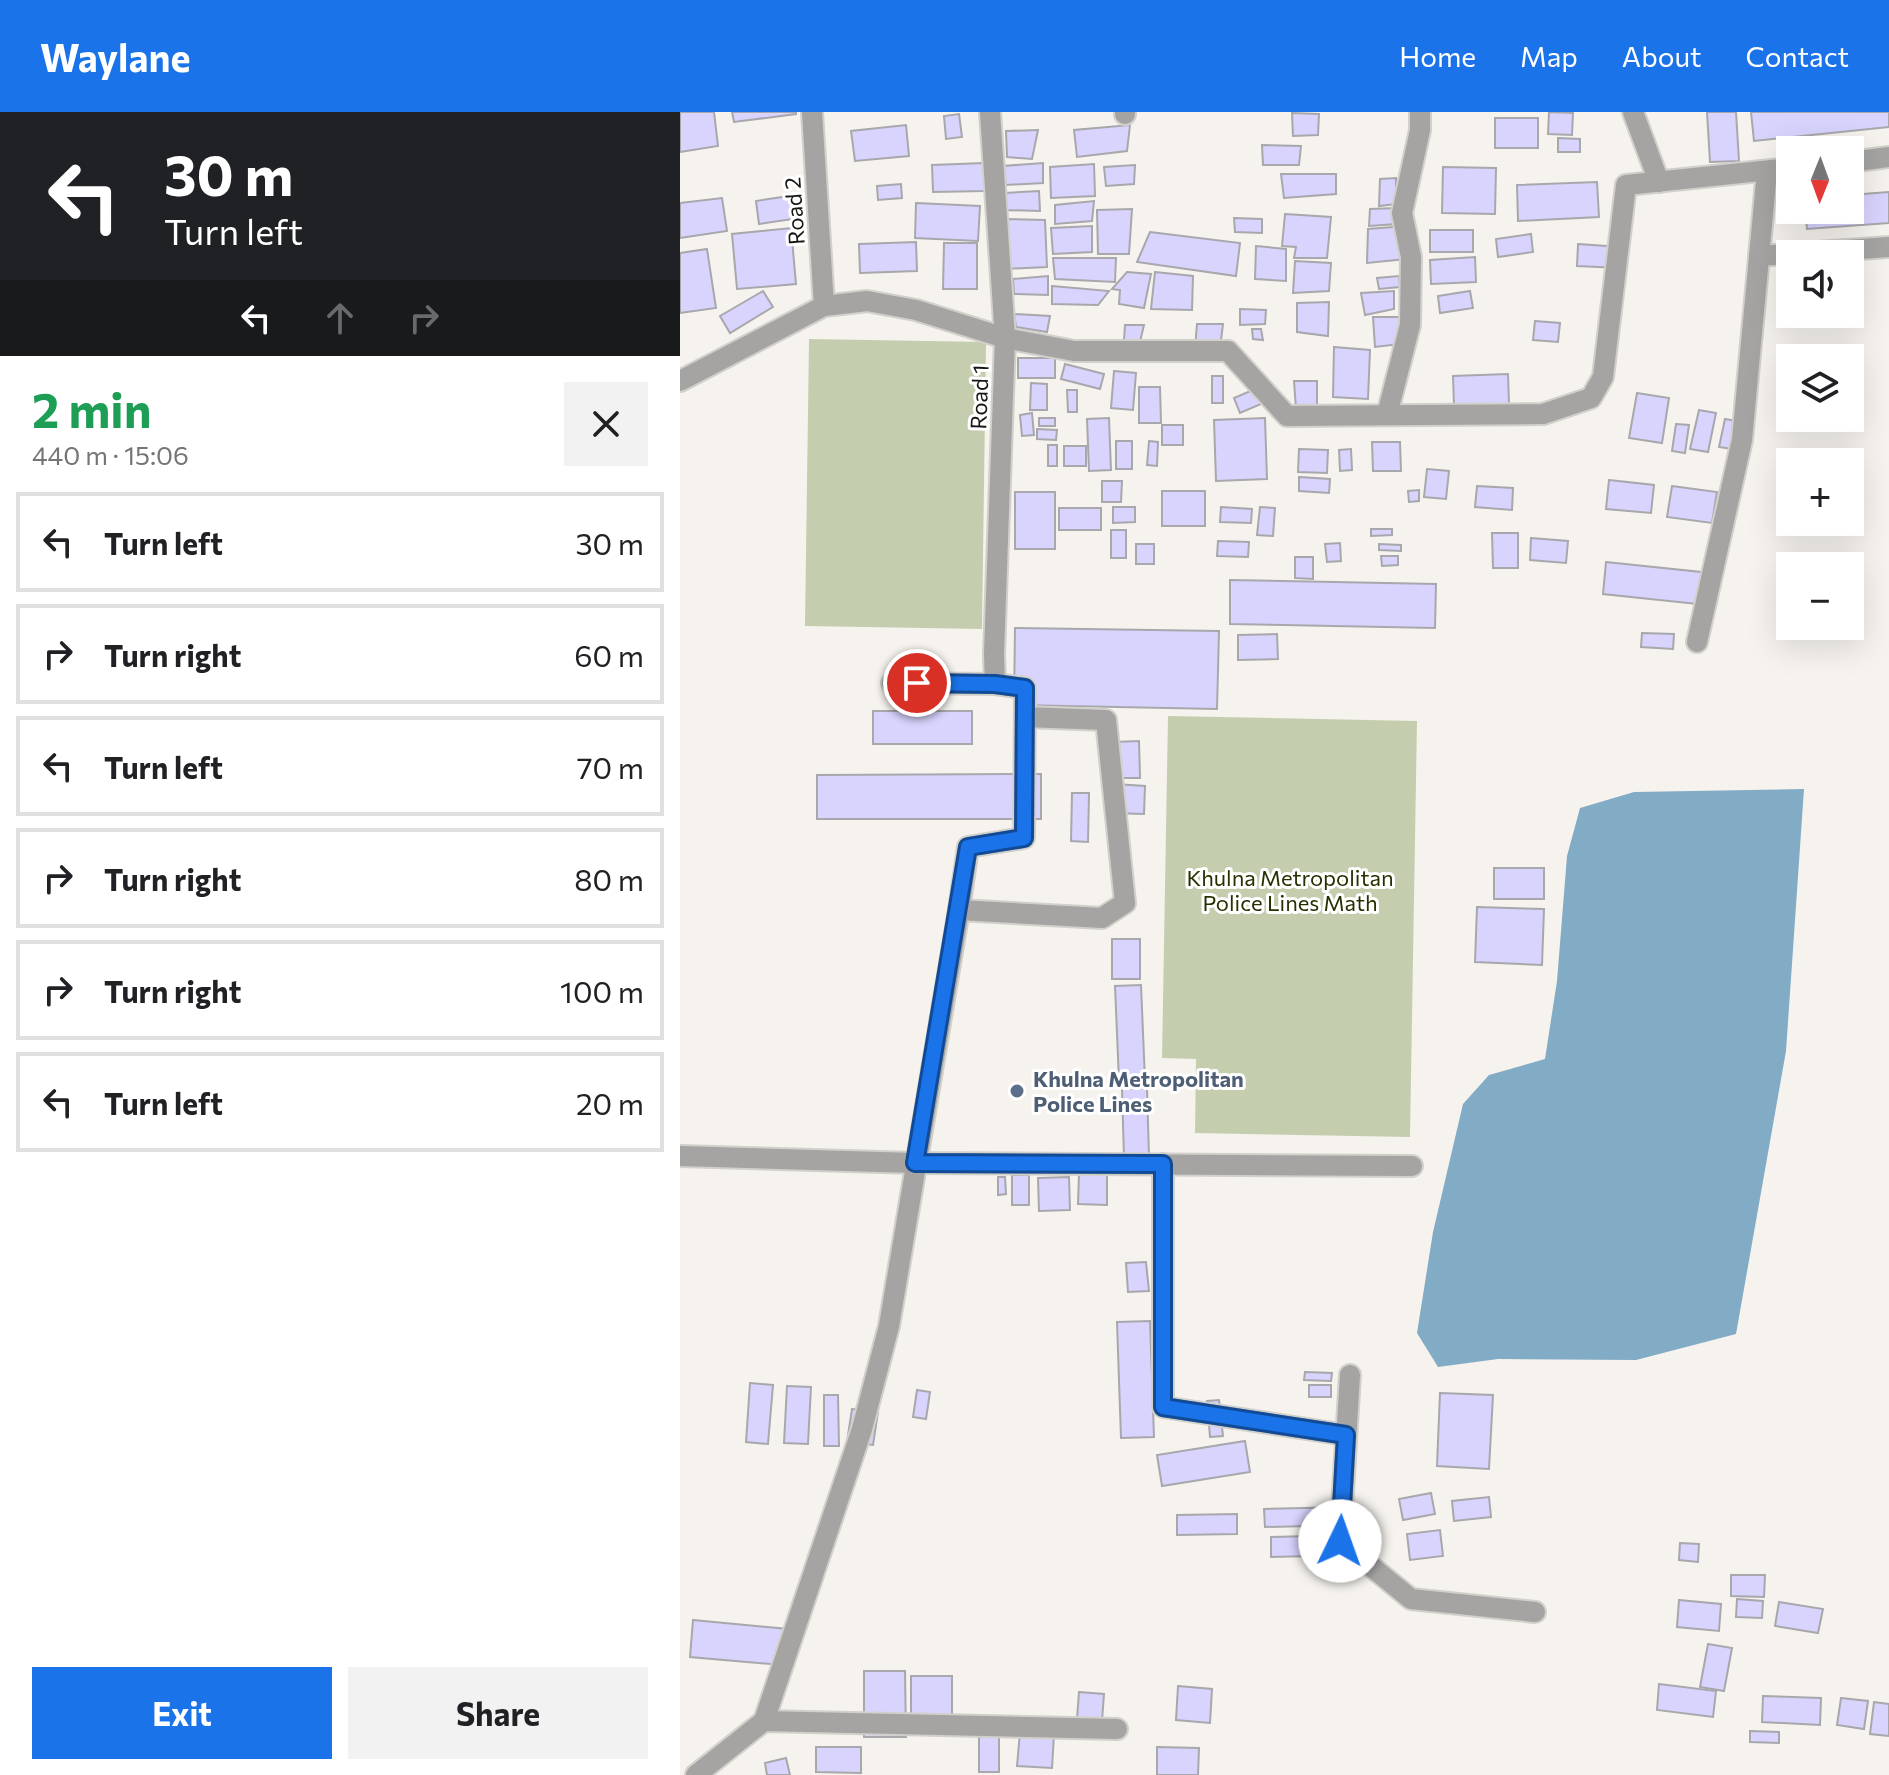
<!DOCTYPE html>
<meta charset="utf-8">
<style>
body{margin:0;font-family:Commissioner,sans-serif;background:#f2f2f2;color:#202124;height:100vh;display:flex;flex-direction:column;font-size:30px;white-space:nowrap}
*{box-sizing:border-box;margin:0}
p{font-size:26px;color:#757577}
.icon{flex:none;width:44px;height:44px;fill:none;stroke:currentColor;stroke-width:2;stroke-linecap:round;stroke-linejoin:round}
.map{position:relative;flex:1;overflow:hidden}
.details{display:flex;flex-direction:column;background:#fff;width:680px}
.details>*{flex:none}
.top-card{background:#202124;color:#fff;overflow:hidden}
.needle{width:52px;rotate:181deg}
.fabs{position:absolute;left:1096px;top:24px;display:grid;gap:16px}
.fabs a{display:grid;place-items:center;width:88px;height:88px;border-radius:0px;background:#fff;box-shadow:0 8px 32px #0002;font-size:40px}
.pin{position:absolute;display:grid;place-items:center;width:68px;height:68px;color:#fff;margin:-34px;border:4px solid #fff;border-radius:50%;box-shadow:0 2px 8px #0007}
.me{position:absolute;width:88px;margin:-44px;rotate:3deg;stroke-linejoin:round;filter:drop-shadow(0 0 6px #0008)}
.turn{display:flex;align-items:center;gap:28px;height:168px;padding:0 32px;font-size:36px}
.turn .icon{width:104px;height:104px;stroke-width:2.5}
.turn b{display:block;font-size:56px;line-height:68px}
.lanes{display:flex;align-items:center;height:76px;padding:0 32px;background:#0003;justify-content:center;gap:40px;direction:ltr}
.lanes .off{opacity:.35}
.round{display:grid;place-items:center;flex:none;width:84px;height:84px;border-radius:0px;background:#f2f2f2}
.headline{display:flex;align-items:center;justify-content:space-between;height:136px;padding:0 32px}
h1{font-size:48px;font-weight:700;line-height:60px;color:#1e9e55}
.primary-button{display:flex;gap:16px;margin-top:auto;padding:16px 32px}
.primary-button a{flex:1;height:92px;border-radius:0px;background:#1a73e8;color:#fff;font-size:32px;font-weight:700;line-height:92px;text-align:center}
.primary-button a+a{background:#f2f2f2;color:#202124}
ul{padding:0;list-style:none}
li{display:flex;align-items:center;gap:24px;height:100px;margin:0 16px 12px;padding:0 16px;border:4px solid #e0e0e0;border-radius:0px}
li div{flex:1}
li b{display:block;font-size:30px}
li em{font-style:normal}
header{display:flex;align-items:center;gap:48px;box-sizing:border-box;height:112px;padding:0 40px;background:#1a73e8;color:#fff}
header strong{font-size:38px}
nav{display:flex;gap:44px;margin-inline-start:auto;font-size:28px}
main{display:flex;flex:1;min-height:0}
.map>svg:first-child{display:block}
.green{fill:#c4ceaf}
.water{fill:#82abc5}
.building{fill:#d8d4fe;stroke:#a8a7ac;stroke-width:2}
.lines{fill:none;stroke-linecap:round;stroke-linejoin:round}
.minor-casing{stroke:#d2d0cb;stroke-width:24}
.minor{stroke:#a6a3a3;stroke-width:20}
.route-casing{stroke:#114b97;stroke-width:20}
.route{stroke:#1a73e8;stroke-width:14}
.service-dot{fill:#5c6f8a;stroke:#fff;stroke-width:3}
.labels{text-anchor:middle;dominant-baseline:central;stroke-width:6;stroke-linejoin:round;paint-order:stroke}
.street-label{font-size:22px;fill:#171614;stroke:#fff}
.park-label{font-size:22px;fill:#263100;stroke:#fff}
.service-label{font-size:22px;font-weight:bold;fill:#4e5e75;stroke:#fff;text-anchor:start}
</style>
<header>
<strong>Waylane</strong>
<nav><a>Home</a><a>Map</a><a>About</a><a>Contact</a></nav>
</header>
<main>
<section class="details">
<div class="top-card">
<div class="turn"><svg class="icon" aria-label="left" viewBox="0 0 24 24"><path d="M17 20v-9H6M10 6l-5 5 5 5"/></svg><div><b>30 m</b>Turn left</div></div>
<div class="lanes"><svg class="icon" aria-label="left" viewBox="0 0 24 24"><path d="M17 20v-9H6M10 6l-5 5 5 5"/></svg><svg class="icon off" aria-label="ahead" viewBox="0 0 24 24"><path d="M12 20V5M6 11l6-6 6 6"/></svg><svg class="icon off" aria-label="right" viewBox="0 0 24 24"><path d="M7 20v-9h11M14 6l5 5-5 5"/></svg></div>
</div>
<div class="headline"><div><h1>2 min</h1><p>440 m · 15:06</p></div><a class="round"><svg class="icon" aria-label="close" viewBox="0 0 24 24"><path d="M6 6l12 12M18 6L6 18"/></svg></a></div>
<ul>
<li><svg class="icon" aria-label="left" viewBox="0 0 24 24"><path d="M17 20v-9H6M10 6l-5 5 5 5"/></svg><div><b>Turn left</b></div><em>30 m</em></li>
<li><svg class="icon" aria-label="right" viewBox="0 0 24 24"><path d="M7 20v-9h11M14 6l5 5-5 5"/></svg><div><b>Turn right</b></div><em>60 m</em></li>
<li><svg class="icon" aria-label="left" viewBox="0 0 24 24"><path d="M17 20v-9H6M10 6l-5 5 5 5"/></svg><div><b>Turn left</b></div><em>70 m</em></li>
<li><svg class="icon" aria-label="right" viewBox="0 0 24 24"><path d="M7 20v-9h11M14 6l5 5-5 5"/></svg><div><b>Turn right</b></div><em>80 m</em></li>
<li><svg class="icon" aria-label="right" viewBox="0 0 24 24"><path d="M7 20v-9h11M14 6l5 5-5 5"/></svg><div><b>Turn right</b></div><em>100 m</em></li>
<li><svg class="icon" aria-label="left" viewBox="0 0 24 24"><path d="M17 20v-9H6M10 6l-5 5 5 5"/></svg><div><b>Turn left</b></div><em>20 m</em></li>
</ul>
<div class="primary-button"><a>Exit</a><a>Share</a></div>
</section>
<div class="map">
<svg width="1209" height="1663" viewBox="0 0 1209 1663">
<rect width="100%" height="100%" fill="#f6f3ee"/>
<!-- green -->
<g class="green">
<polygon points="129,227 306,230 302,517 125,514"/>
<polygon points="488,604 737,609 730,1025 515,1021 516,947 482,946"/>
</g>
<!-- water -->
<polygon class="water" points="1124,677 1106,939 1056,1222 956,1248 818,1247 758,1255 737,1221 753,1120 783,992 809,963 865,947 877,869 887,744 900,696 954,680"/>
<!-- building -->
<g class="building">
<polygon points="0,0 34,0 38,34 0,40"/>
<polygon points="52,0 116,0 116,2 54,10"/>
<polygon points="869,0 893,1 892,23 868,22"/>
<polygon points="1027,0 1056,0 1059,49 1030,50"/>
<polygon points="1071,0 1209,0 1209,15 1074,29"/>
<polygon points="612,1 639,2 638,23 613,24"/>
<polygon points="279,2 282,25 266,27 264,4"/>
<rect x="815" y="6" width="43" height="30"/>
<polygon points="226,13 229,44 175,49 171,19"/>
<polygon points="450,13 447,39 397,45 394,18"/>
<polygon points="358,18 352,47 327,45 326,19"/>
<polygon points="878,26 900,27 900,40 878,40"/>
<polygon points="582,33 621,34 619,53 583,53"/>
<polygon points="304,51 305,79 253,80 252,53"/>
<polygon points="363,51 363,71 326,73 323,54"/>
<polygon points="414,52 415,84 371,86 370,55"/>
<polygon points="455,53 454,72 426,74 424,55"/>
<polygon points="763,55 816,56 815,102 762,101"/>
<polygon points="601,62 656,62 656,82 604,86"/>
<polygon points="716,66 716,92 699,94 700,67"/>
<polygon points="917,70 919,105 838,109 837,73"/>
<polygon points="221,72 222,86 198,88 197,74"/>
<polygon points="359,79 360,99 324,98 325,81"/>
<polygon points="1209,80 1209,111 1127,117 1125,98 1170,98 1170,83"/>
<polygon points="116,83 120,106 79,112 76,89"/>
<polygon points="42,86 47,119 0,126 0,91"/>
<polygon points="414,89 412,109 375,112 375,93"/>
<polygon points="236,91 300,94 298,129 235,126"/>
<polygon points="717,96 717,112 689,114 690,97"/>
<polygon points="452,97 449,142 418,142 417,98"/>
<polygon points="605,102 651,105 647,146 614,146 616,135 602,134"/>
<polygon points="554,106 582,107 582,121 555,120"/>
<polygon points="323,107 365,108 367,155 324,157"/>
<polygon points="412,114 412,140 373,142 371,116"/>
<polygon points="725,114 726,147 687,151 688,117"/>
<polygon points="111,116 116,172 57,177 52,122"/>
<rect x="750" y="118" width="43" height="22"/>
<polygon points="470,120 560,131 556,164 457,150"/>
<polygon points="851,122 853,140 818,145 816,127"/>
<polygon points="236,130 237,159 180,161 179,132"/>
<polygon points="264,131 297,131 297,177 263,177"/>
<polygon points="898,132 941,135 940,156 897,154"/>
<polygon points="576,134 606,137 606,169 575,167"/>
<polygon points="27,137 36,196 0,201 0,141"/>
<polygon points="795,145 796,170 751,172 750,148"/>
<polygon points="373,146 436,146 435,170 375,167"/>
<polygon points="615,149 651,151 649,179 613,181"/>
<polygon points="447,160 471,162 464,196 439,192 440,178 432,177"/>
<polygon points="475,160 513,164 512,198 471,197"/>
<polygon points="368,164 368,183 334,182 333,167"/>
<polygon points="719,164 720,175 699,177 697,166"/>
<polygon points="372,174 429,179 418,193 372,192"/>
<polygon points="83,179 93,195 50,221 40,204"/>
<polygon points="714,179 714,197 685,203 681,181"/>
<polygon points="790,179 793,196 760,201 758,184"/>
<polygon points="649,190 648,224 617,220 617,191"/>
<polygon points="560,197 586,198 585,212 560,213"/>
<polygon points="334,202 370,204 367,220 336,215"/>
<polygon points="693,205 728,205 728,231 695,235"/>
<polygon points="855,209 880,211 878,230 853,228"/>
<polygon points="517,212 543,212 540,236 515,236"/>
<polygon points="445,213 464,213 460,230 444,228"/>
<polygon points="572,217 581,217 583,228 573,227"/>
<polygon points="654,235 690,238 688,287 653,285"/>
<rect x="338" y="246" width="37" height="20"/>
<polygon points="385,252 424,262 420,277 381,267"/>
<polygon points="434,259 456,261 453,298 431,296"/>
<polygon points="828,262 829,292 774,294 773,264"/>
<rect x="532" y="264" width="11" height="27"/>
<polygon points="614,269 637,269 637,298 616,297"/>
<polygon points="351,271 367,272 367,298 350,298"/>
<polygon points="459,275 480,275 481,311 459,311"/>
<polygon points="575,277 581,292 560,301 554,286"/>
<polygon points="387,278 397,278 397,300 388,300"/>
<polygon points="957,281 989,286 982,331 949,326"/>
<polygon points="1019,298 1036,301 1028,340 1010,337"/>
<polygon points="352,301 354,323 342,324 340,303"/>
<rect x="359" y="306" width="16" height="8"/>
<polygon points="429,306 431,358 409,359 407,307"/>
<polygon points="585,306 587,367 536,369 534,308"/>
<polygon points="1045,307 1063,310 1058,338 1039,335"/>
<polygon points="996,312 1009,313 1005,341 992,339"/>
<rect x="482" y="313" width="21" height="20"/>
<polygon points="357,317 377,318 376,328 357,327"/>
<rect x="436" y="329" width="16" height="28"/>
<polygon points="469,329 478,330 477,354 467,353"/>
<polygon points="692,330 720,330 721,359 693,359"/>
<rect x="368" y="333" width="9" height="21"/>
<rect x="384" y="334" width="22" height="20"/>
<polygon points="619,337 648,338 647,361 618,360"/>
<polygon points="671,337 672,358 660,359 659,338"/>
<polygon points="747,357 769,359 766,387 744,385"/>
<polygon points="619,365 650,367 649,381 619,379"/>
<polygon points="929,368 974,373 971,401 926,397"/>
<polygon points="422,369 442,369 441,390 422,390"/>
<polygon points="797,374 833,376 832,398 795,395"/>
<polygon points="992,374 1037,380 1032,411 987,405"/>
<polygon points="739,378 739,389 729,390 728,379"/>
<rect x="482" y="379" width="43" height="35"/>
<rect x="335" y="380" width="40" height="57"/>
<polygon points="433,395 455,395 455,410 433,411"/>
<polygon points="541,395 572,397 571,411 540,410"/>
<polygon points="580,395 595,396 593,424 577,423"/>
<rect x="379" y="396" width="42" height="22"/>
<polygon points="691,417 712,417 712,423 691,424"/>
<rect x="431" y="418" width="15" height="28"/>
<polygon points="812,421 838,421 838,456 813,456"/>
<polygon points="851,426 888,429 886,451 850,448"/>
<polygon points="538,429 569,430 568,445 537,444"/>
<polygon points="660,431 661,449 647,450 645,432"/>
<rect x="456" y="432" width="18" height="20"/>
<polygon points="699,432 721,433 721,439 699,438"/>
<polygon points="701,444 718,444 718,453 702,454"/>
<polygon points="615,445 633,445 633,467 615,466"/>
<polygon points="926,450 1040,462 1036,494 923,482"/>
<polygon points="550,468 756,472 755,516 550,512"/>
<polygon points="335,516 539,519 537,597 334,593"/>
<polygon points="962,521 994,522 993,537 961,535"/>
<polygon points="597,522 598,547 558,548 558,523"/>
<rect x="193" y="599" width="99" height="33"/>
<polygon points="459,629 460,666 434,666 434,630"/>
<polygon points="361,662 361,707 137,707 137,663"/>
<polygon points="435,672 465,674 464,702 433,701"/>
<polygon points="392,681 409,681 408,730 391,729"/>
<rect x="814" y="756" width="50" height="31"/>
<polygon points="797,795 864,797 862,853 795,850"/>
<rect x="432" y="827" width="28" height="40"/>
<polygon points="461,873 465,968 439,969 435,874"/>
<polygon points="467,976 469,1045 444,1046 442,977"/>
<polygon points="399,1062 427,1063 427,1093 398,1092"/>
<rect x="332" y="1063" width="17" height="30"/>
<polygon points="318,1065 325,1065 326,1082 318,1083"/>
<polygon points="389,1065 390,1098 359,1099 358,1066"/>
<polygon points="466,1150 469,1179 448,1180 446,1151"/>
<polygon points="470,1209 474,1325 441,1326 437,1210"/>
<polygon points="625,1260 652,1261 651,1269 624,1268"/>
<polygon points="70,1271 93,1273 88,1332 66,1330"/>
<rect x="629" y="1273" width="22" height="12"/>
<polygon points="107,1274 131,1275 128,1332 104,1331"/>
<polygon points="237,1278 250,1280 246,1307 233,1305"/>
<polygon points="760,1281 813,1283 809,1357 757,1354"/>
<polygon points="144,1283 158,1283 159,1334 144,1334"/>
<polygon points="539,1288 543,1324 530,1325 527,1289"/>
<polygon points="172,1297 198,1300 193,1333 167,1330"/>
<polygon points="565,1329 570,1360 482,1374 477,1343"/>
<polygon points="751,1381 755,1402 723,1408 719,1387"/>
<polygon points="809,1385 811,1405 774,1409 772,1389"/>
<polygon points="669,1395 669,1413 585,1415 584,1397"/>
<polygon points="557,1402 557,1422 497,1423 497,1403"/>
<polygon points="760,1418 763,1444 730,1448 727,1422"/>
<polygon points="672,1423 673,1443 591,1445 591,1425"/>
<polygon points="1000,1431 1019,1432 1018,1450 999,1448"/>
<polygon points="1051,1463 1085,1463 1084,1485 1051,1484"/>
<polygon points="1057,1487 1083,1489 1082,1506 1056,1505"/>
<polygon points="999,1488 1041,1492 1039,1519 997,1515"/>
<polygon points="1099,1490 1143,1497 1138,1521 1095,1514"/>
<polygon points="13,1508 118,1518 114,1554 10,1545"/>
<polygon points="1028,1532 1052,1536 1044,1579 1020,1575"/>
<polygon points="184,1559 225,1559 226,1625 184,1625"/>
<rect x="231" y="1564" width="41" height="53"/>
<polygon points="979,1572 1036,1579 1033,1605 977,1598"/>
<polygon points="498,1574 532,1577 530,1611 496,1608"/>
<polygon points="399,1580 424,1582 422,1609 397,1607"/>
<polygon points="1083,1584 1141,1586 1140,1613 1082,1610"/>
<polygon points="1161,1586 1188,1589 1184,1617 1157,1613"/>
<polygon points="1194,1590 1209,1592 1209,1624 1190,1622"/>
<polygon points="1070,1619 1099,1620 1099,1631 1070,1630"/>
<polygon points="340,1620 374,1622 372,1656 337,1654"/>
<rect x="299" y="1625" width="20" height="35"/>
<polygon points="136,1635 181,1635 181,1661 136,1660"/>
<polygon points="477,1635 519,1636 518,1663 477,1663"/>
<polygon points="106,1646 110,1663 87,1663 85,1651"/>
</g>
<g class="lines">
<!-- minor casing -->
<g class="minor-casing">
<g id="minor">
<polyline points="132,0 144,194"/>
<polyline points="310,0 325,226 314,542 315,572"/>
<polyline points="445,0 445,2"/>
<polyline points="953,0 979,70"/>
<polyline points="1170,50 1209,45"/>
<polyline points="1079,144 1209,135"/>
<polyline points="0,269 144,194 187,189 236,198 325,226 394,239 548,239 607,304 863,302 911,286 923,265 946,73 1110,56"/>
<polyline points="707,303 730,213 731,145 722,101 740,18 740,0"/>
<polyline points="1017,530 1062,328 1087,59"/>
<polyline points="212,571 315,572 345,576 344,726 288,735 279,798"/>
<polyline points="0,1044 235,1051 732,1054"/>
<polyline points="483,1052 483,1295 666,1323"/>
<polyline points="670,1263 660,1429 731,1487 855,1500"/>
<polyline points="84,1609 182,1317 209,1214 279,798 422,806 445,791 426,608 345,605"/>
<polyline points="16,1663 84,1609 437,1617"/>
</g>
</g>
<!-- minor -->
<use href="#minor" class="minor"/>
</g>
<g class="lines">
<!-- route casing -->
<g class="route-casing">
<polyline id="route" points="237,571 315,572 345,576 344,726 288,735 235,1051 483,1052 483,1295 666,1323 660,1429"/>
</g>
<!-- route -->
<use href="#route" class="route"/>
</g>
<!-- markers -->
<circle class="service-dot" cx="337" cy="979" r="8"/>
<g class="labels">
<!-- street labels -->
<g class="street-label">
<text transform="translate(114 99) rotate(-94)">Road 2</text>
<text transform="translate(299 285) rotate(-88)">Road 1</text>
</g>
<!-- park labels -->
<g class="park-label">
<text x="610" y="765">Khulna Metropolitan<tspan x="610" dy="25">Police Lines Math</tspan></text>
</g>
<!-- service labels -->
<g class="service-label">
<text x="353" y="966">Khulna Metropolitan<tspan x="353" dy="25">Police Lines</tspan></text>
</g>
</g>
</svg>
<div class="fabs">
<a><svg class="needle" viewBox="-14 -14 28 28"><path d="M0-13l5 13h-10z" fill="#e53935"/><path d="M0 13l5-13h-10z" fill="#757577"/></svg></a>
<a><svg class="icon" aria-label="sound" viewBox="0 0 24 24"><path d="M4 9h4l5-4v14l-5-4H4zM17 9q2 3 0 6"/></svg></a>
<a><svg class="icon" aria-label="layers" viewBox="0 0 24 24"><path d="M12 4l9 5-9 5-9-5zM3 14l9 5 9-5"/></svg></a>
<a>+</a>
<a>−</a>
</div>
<div class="pin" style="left:237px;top:571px;background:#d93025"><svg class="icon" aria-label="arrive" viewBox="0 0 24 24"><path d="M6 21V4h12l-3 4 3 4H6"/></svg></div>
<svg class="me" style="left:660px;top:1429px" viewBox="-20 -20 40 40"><circle r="19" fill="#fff"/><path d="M0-13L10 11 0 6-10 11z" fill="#1a73e8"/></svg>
</div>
</main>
